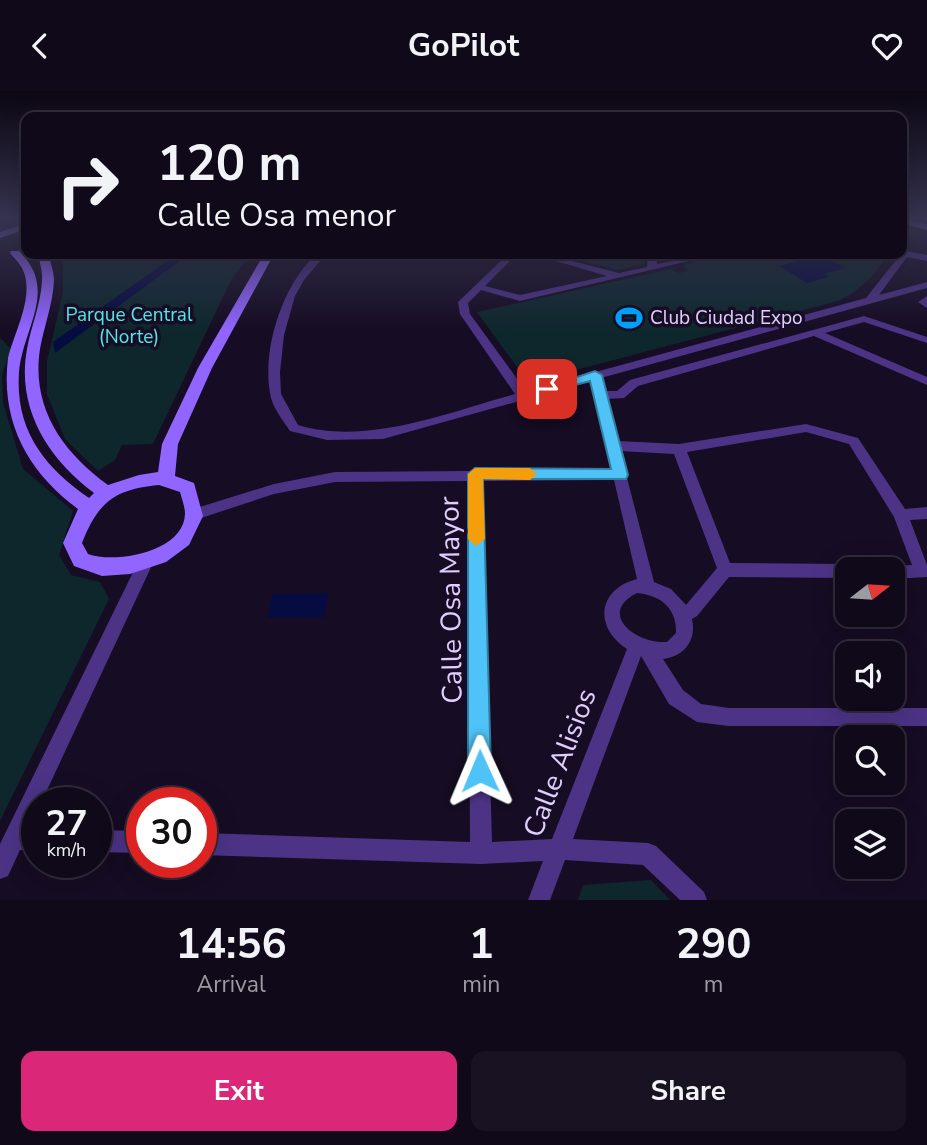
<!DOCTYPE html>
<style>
body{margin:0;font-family:"Nunito Sans",sans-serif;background:#191223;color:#f1f3f6;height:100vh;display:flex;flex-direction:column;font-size:26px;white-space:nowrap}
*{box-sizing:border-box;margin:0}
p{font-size:23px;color:#9c9aa2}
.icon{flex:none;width:38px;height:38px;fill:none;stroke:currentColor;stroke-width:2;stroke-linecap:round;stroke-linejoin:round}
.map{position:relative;height:809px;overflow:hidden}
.panel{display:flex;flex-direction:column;background:#10091a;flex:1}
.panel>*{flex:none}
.top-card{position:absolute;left:21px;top:21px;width:886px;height:147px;border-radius:14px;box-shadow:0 7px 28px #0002,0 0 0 2px #302a39;background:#10091a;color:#f1f3f6;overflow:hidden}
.needle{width:46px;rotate:73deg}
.buttons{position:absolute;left:835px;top:466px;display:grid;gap:14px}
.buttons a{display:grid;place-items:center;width:70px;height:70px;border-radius:14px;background:#10091a;box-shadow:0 7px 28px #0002,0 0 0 2px #302a39;font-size:35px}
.speed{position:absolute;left:21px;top:696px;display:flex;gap:14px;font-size:35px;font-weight:700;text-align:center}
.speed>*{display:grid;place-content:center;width:91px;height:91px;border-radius:50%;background:#10091a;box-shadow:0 7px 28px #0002,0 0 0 2px #302a39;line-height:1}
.speed small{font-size:18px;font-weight:400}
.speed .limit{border:10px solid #d22;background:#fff;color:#111}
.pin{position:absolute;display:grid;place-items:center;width:60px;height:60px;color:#fff;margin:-30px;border-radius:14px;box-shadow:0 4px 10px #0006}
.me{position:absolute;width:77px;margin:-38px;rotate:359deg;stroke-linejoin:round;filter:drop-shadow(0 0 5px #0008)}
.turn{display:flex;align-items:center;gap:24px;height:147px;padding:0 21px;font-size:32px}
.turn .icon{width:91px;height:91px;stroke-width:2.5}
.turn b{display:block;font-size:49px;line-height:60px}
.eta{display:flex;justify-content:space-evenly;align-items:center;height:119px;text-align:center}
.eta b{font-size:42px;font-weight:700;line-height:49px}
.cta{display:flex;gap:14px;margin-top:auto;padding:14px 21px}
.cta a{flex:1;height:80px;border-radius:14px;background:#db2777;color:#fff;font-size:28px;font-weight:700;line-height:80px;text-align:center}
.cta a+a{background:#191223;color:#f1f3f6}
header{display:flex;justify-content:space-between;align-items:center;height:91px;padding:0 21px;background:#10091a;font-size:32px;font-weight:700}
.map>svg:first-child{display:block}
.green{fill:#0e272d}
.water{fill:#060c42}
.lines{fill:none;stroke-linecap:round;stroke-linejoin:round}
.street{fill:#4c3386;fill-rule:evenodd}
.secondary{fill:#9165ff;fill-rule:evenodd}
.route{fill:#4fc3f7;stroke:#337fa1;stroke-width:2}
.slow{fill:#f59e0b}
.labels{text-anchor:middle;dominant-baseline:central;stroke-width:7;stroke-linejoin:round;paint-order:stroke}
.far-park-label{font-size:19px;fill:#51e7e8;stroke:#160c23}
.far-poi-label{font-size:19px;fill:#e0ceff;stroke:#160c23;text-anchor:start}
.near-street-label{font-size:28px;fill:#e0ceff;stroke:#160c23}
</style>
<header><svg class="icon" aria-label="back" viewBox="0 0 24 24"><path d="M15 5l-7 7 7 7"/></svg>GoPilot<svg class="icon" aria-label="heart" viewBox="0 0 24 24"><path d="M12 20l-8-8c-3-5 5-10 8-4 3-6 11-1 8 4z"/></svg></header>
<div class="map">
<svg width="927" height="809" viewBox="0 0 927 809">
<rect width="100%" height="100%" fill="#160c23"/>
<!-- green -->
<g class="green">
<polygon points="66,163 250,163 231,189 153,353 122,354 115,369 98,380 65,348 47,303 47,270 63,201 63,167"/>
<polygon points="555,163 642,163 645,173 618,179"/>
<path d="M693,163H888C875,184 861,199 838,210L538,289L525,287L477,221L671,178L679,182L688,180L683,174L695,171Z"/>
<polygon points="0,247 11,258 2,283 3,311 23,378 73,420 59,464 71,484 100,491 109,508 0,730"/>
<polygon points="651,789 670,809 578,809 583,794"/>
</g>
<!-- water -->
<g class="water">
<polygon points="177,163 189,163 55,262 53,251"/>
<polygon points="822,164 845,177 823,183 829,186 807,192 779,175"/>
<polygon points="328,502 324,526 267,527 273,503"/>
</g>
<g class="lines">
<!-- street -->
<g class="street">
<path d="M901,159L927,164V170L907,166L879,204L927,191V197L601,287L605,300H617L630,289L864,225L927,246V252L864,231L825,242L927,286V294L814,245L638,295L624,307L607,308L618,350L679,353L806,333L858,347L905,418L927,416V428L910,429L927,474V486L892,488V478H886V476L912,474L894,426L849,353L806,341L687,361L730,472L847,473L854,478H847V487L729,486L697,525L692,528C697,549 684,566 663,568L683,599L701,613L729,617H927V635H729L697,631L669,613L641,565L573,748L648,752L656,755L704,801L707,809H680L643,774L565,769L550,809H528L543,770L481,773L201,764V742L470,751L468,390L335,391L274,403L195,429L190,427L188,423L190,419L274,393L335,381L470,380L475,378L480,380L612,379L591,290L383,348L327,349L290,340C282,328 272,316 270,302C262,257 283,192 317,163H326L304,189L295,205L284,244L280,281L281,303L298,334C366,355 449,321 515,303L460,223L458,211L508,163H517L485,195L520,204L607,185L532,163H545L619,182L647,176L648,163H656L657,173L683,168L680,163H688L693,169L520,210L481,199L468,212L470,223L526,300L866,207L900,164L897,163H901ZM620,360L674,363L717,477L686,514L671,498L654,491ZM614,389L637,488C598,498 593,536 627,558L552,748L492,751L482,390ZM637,502C660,504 677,517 676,542L667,551C635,553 597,522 637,502Z"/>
<polygon points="927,205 927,217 918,211"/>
<polygon points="145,465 150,467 153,472 41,712 37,712 37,722 30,737 37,737 37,759 20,759 8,785 0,788 0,753 140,467"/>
<polygon points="96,739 142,740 142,762 96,761"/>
</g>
<!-- secondary -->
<g class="secondary">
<polygon points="901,127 927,133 927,139 901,132"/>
<polygon points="26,132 26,138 0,147 0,141"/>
<path d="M11,160H19C59,199 23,236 19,281C15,339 44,376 89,407L94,402C48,368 16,317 27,258C31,235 41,213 42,189C43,180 39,172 39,163H49C50,172 54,180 54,189C53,213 44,235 40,258C31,316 62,361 108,394L139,384L158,381L162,353L198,277L264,163H274L212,277L178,353L175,385L194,392L203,425L189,454L166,471L130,483L102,485L74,475L63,452L78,418C29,382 0,332 8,267C14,241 38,200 20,174C18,170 13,166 10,162ZM159,394L180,401C182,408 185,416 185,423C184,461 115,473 88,463L82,452C98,411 115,398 159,394Z"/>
</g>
</g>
<!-- sky -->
<linearGradient id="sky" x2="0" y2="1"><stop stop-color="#0c0713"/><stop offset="0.53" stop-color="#363450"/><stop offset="1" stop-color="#363450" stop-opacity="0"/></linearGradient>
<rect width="927" height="240" fill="url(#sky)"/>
<!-- route -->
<polygon class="route" points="595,280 602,284 628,384 626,388 483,388 491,680 488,688 480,692 472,688 468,680 468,383 475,377 611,378 590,290 547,302 540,298"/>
<!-- slow -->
<polygon class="slow" points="475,377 530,377 537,383 530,389 483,388 485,448 476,455 468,448 468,383"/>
<!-- icons -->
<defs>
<g id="stadium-bare" transform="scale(2.1)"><path d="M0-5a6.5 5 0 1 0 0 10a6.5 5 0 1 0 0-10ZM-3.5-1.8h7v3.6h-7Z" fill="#00a0f9" stroke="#160c23" stroke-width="2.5" paint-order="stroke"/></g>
</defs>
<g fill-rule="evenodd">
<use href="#stadium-bare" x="629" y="227"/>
</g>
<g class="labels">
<!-- far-park labels -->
<g class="far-park-label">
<text x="129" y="224">Parque Central<tspan x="129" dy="22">(Norte)</tspan></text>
</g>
<!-- far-poi labels -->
<g class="far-poi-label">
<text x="650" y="227">Club Ciudad Expo</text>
</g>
<!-- near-street labels -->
<g class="near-street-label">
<text transform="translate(451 509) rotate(-91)">Calle Osa Mayor</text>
<text transform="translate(560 672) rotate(-69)">Calle Alisios</text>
</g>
</g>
</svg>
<div class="buttons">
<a><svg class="needle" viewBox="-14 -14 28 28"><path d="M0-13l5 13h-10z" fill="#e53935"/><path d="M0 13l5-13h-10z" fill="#9c9aa2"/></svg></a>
<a><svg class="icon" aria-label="sound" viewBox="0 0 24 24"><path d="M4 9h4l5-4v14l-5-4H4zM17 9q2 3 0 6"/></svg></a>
<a><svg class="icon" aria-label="search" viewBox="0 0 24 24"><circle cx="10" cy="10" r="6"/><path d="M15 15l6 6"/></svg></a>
<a><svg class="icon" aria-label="layers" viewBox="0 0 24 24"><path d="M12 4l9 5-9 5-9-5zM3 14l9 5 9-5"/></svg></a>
</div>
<div class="speed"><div>27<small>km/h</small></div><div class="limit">30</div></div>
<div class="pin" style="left:547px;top:298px;background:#d93025"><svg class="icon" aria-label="arrive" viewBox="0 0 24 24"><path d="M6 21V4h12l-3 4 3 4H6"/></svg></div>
<svg class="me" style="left:480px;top:680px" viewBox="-20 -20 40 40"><path d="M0-17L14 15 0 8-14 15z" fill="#4fc3f7" stroke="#fff" stroke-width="4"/></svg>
<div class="top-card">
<div class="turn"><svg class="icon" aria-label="right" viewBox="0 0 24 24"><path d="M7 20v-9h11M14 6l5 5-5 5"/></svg><div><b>120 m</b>Calle Osa menor</div></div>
</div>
</div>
<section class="panel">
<div class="eta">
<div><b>14:56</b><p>Arrival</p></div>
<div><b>1</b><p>min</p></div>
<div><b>290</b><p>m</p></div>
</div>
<div class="cta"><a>Exit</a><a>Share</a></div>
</section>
